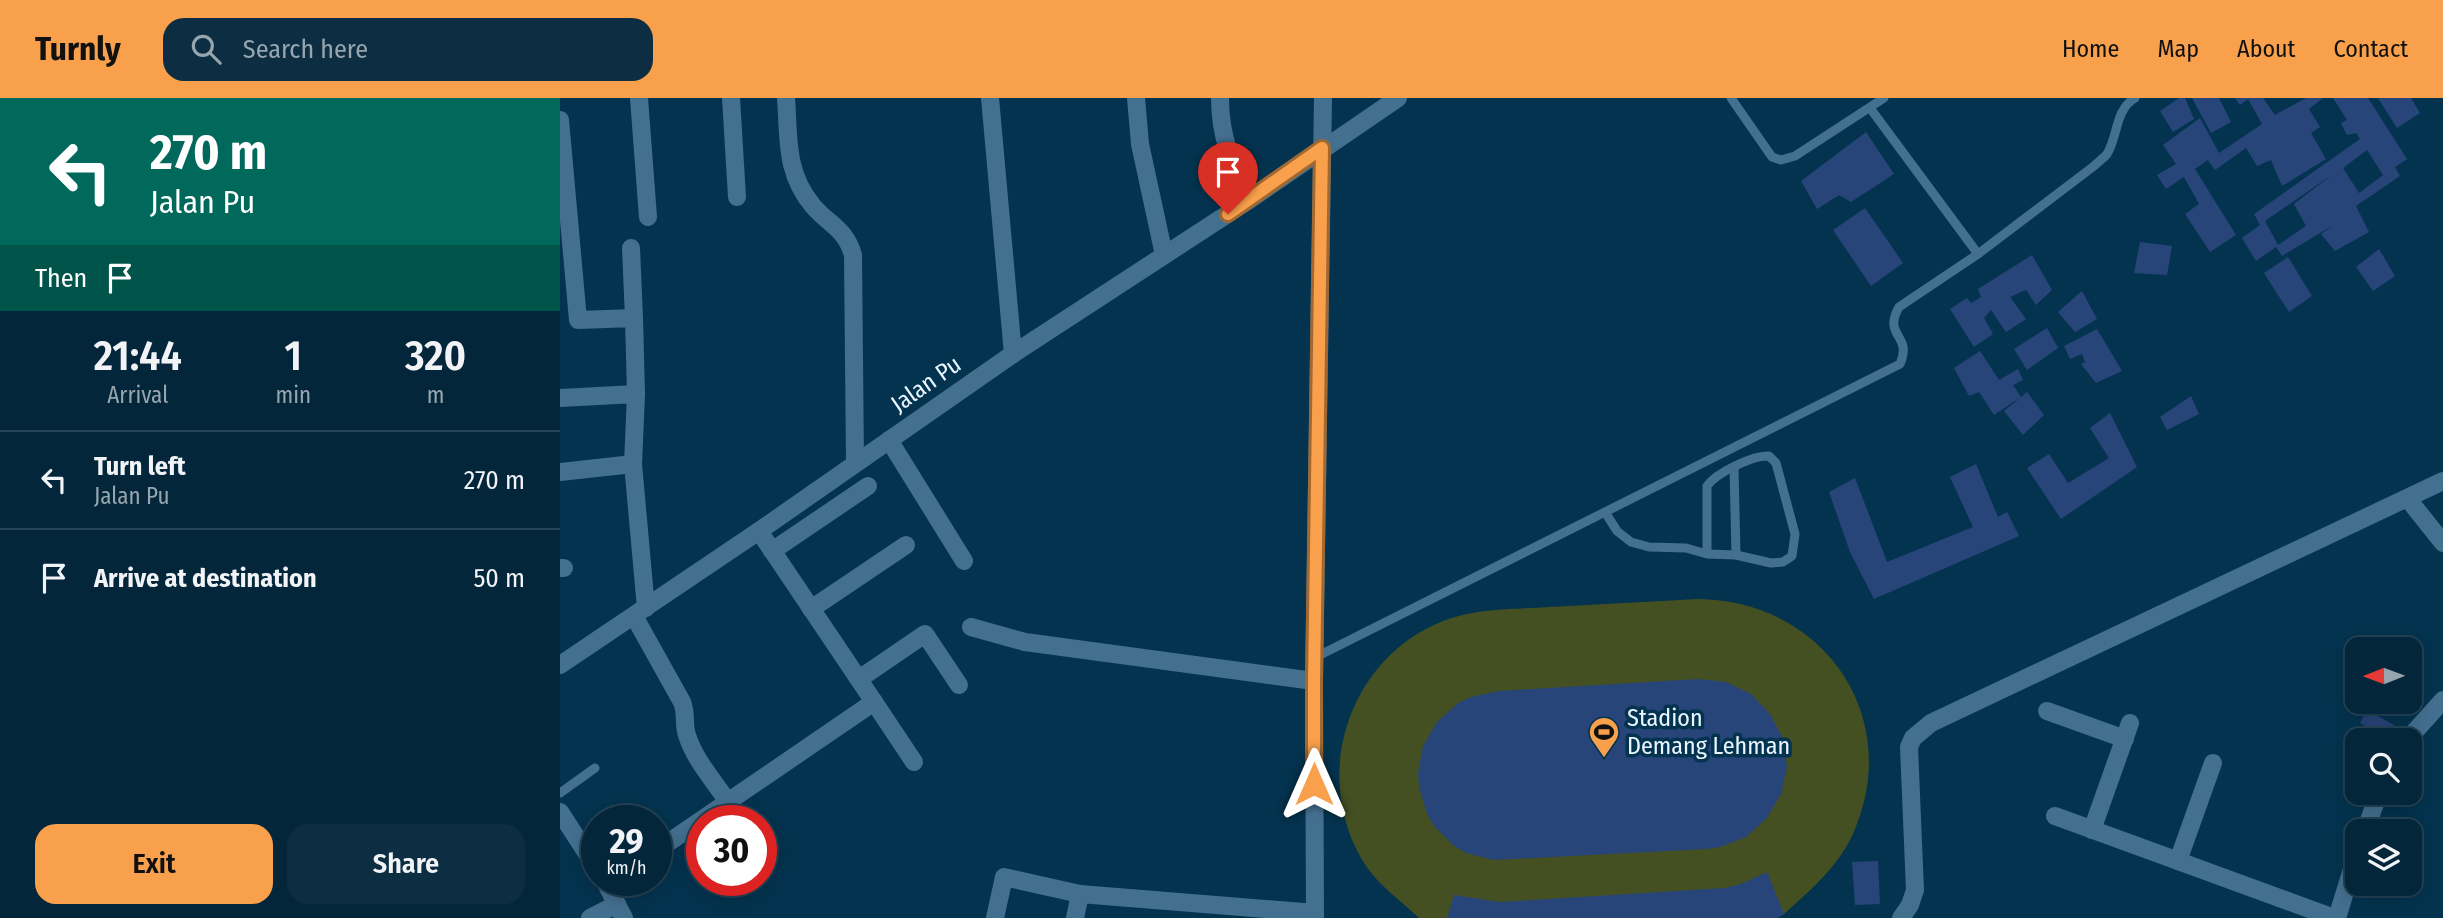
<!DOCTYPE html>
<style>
body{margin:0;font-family:"Fira Sans Condensed",sans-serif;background:#0d2e42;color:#f1f3f6;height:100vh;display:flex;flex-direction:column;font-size:26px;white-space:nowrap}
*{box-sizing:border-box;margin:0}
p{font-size:23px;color:#97a5af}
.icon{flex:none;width:38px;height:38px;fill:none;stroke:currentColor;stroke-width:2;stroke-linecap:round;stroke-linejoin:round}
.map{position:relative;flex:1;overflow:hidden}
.panel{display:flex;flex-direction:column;background:#03263b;width:560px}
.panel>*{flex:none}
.top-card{background:#00695c;color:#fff;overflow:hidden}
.needle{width:46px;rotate:269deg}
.tools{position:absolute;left:1785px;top:539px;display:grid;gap:14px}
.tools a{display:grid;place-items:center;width:77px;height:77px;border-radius:14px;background:#03263b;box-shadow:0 4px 18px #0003,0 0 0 2px #244355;font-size:35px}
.speed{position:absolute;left:21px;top:707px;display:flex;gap:14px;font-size:35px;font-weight:700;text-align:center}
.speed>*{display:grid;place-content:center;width:91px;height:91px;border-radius:50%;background:#03263b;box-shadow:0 4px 18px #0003,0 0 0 2px #244355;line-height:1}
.speed small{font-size:18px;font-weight:400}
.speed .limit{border:10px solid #d22;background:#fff;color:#111}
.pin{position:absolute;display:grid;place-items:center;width:60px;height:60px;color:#fff;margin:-72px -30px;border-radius:50% 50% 50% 0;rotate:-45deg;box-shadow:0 0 7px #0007}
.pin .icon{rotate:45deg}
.me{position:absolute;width:77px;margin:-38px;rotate:0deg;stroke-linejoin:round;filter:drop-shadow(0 0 5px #0008)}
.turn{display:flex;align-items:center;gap:24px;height:147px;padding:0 35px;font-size:32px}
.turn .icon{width:91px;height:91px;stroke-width:2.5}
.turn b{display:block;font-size:49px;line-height:60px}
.then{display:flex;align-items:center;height:66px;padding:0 35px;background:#0003;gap:14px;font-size:26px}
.eta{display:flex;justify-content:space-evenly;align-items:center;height:119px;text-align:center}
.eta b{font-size:42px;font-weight:600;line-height:49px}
.primary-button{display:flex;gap:14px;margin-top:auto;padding:14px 35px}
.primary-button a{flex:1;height:80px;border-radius:21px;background:#f8a04b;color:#111;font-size:28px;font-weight:600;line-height:80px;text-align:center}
.primary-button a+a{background:#0d2e42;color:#f1f3f6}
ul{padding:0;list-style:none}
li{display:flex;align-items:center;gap:21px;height:98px;padding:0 35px;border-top:2px solid #244355}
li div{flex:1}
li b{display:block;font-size:26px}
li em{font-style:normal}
header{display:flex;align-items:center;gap:42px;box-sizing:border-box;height:98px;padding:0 35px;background:#f8a04b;color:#111}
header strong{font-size:33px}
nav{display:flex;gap:38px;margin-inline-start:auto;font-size:24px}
.search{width:490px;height:63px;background:#0d2e42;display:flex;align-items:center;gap:18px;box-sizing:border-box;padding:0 24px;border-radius:21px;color:#97a5af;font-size:26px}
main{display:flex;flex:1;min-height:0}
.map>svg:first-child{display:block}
.green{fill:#445022}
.building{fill:#28457a;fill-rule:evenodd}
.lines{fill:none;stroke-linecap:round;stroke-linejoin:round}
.service{stroke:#447090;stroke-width:9}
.minor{stroke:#447090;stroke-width:18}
.route-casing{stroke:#a16831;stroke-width:18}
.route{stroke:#f8a04b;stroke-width:12}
.labels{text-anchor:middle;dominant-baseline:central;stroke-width:7;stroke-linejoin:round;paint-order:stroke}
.street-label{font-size:24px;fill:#eaf5fe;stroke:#04334f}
.poi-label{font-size:24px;fill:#eaf5fe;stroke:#04334f;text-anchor:start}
</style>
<header>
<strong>Turnly</strong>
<div class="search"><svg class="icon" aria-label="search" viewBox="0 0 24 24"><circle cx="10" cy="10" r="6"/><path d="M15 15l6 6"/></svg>Search here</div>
<nav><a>Home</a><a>Map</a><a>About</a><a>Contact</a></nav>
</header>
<main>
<section class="panel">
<div class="top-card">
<div class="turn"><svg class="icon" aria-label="left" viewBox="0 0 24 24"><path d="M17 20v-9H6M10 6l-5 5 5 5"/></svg><div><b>270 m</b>Jalan Pu</div></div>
<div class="then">Then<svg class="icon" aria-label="arrive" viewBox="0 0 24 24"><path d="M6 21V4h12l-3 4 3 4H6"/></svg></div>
</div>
<div class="eta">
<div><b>21:44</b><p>Arrival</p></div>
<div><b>1</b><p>min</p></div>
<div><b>320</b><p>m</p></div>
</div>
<ul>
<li><svg class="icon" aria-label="left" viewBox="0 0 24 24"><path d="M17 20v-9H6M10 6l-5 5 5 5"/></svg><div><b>Turn left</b><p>Jalan Pu</p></div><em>270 m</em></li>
<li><svg class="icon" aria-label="arrive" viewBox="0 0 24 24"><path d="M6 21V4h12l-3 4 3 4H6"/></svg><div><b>Arrive at destination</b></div><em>50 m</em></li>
</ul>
<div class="primary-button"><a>Exit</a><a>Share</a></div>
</section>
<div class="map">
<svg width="1883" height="820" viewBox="0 0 1883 820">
<rect width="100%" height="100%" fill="#04334f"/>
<!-- green -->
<path class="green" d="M1138,501C1261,502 1343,615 1295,731C1281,766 1252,791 1224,816L1217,820H859C838,800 816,786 801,760C749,669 795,549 895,519C926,510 959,511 990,509C1040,506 1089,504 1138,501Z"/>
<!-- building -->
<g class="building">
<polygon points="1619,0 1625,0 1634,21 1613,34 1600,13"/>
<polygon points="1632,0 1659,0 1671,24 1651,35"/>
<polygon points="1675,0 1703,0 1715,17 1746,0 1763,0 1749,11 1760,29 1751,35 1766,61 1722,88 1711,62 1697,68 1686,50 1655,72 1648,62 1635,71 1676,137 1650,154 1625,116 1639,106 1624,79 1606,91 1597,77 1616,66 1603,47 1640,20 1659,55 1702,26 1688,1 1680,7"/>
<path d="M1773,0H1808L1847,61L1835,69L1840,78L1796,108L1809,134L1775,153L1761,136L1775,126L1722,158L1716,149L1696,163L1682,140L1700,127L1694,116L1800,41L1796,35L1787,37L1781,25L1787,22ZM1807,52L1823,77L1799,95L1783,70ZM1773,76L1734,106L1746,128L1718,147L1705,123Z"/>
<polygon points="1818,0 1851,0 1860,15 1837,30"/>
<polygon points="1306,34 1334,76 1291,104 1279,97 1257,111 1241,83"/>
<polygon points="1305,110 1343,165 1311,188 1273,132"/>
<polygon points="1580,144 1612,148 1607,177 1574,175"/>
<polygon points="1819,151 1835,178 1813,193 1796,169"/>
<polygon points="1472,157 1492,192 1476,207 1466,192 1450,199 1466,221 1446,234 1431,212 1424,220 1433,236 1414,249 1390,211 1407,200 1411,205 1421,199 1418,191"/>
<polygon points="1728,159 1752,198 1729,214 1704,175"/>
<polygon points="1522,193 1537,221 1515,234 1498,214"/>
<polygon points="1487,230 1498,250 1467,272 1454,251"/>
<polygon points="1537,231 1562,273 1536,285 1521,266 1525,264 1522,256 1510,261 1504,248"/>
<polygon points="1420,253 1439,282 1458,271 1463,282 1453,287 1461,299 1467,294 1484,317 1463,337 1444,313 1461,299 1434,317 1419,294 1409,298 1394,270"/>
<polygon points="1631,298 1639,316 1607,332 1600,319"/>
<polygon points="1550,315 1577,369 1501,421 1467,370 1489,356 1508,385 1549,360 1530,330"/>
<polygon points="1416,366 1438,419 1447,414 1459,438 1314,501 1290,454 1269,394 1295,380 1327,464 1413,429 1390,379"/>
<polygon points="1138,581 1166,584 1191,596 1210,616 1223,641 1227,669 1221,696 1207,720 1186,739 1160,749 1146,751 933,762 906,755 894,748 874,728 867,716 859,689 858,675 863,648 877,624 898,605 911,599 938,593"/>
<polygon points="1807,612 1834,627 1827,640 1800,625"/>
<polygon points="1318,763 1320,806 1295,807 1292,764"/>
<polygon points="1207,774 1224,816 1217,820 887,820 894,797 940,804 1165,790 1181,786"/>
</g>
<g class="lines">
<!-- service -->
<g class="service">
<polyline points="1171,0 1212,59 1221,62 1235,58 1324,0"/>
<polyline points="1310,10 1418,156"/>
<polyline points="1174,370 1176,457"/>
<path d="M1045,414L1057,433L1071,444L1089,449L1126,450L1147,456L1176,457L1211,465L1223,464L1232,458L1235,436L1216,365L1209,358C1193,357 1156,375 1147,388V456"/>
<path d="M754,560L1340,266C1353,236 1322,239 1339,209L1418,156L1534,68C1538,64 1544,60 1547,56C1558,39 1555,11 1575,0"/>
<polyline points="0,695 35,670"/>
</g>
<!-- minor -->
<g class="minor">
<polyline points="79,0 88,119"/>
<polyline points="171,0 177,99"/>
<path d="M226,0C229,40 225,75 253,108C269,127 285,130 293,157L295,365"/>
<polyline points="430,0 453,256"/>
<polyline points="576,0 580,46 604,157"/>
<path d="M660,0C660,40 672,66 689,102"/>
<polyline points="0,22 18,222 74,220 76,296"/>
<polyline points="71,150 74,220"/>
<polyline points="0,300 76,296 73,366 86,510"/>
<polyline points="329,342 404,463"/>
<polyline points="0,374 73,366"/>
<polyline points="1848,401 1883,445"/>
<polyline points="212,453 308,388"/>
<polyline points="0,470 4,470"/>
<polyline points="251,511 346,447"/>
<path d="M74,518L122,604C127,615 123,626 127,637C134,661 154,683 168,704"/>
<polyline points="411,529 465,544 754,583"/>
<polyline points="0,567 199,433 453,256 689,102 838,0"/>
<polyline points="299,581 365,536 399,587"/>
<polyline points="314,604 354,664"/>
<polyline points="1487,613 1565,641"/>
<polyline points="1847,642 1883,602"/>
<polyline points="0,714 37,771"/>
<polyline points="1495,718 1774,820"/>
<polyline points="1532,732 1570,625"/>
<polyline points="1805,733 1819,695"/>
<polyline points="96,753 314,604 199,433"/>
<polyline points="1618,763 1653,665"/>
<polyline points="44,782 64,820"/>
<polyline points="30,820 57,806"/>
<polyline points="435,820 444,779 520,796 755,815"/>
<polyline points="515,820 520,796"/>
<polyline points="755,820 754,583 763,0"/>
<polyline points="1341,820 1350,807 1355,792 1349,649 1353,640 1371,625 1883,383"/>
<polyline points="1777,820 1797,755"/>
</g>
</g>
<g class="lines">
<!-- route casing -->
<g class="route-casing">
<polyline id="route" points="668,116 762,50 754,583 754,686"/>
</g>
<!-- route -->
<use href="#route" class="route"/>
</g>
<!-- icons -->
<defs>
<g id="stadium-pin" transform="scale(1.575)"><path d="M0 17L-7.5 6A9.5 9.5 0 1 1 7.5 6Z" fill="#f8a04b" stroke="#04334f"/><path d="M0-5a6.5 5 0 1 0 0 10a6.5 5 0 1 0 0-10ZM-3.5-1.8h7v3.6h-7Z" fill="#111"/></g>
</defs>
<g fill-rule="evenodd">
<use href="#stadium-pin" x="1044" y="634"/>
</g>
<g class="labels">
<!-- street labels -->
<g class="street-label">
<text transform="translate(366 286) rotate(-35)">Jalan Pu</text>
</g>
<!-- poi labels -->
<g class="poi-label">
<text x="1067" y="620">Stadion<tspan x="1067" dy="28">Demang Lehman</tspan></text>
</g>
</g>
</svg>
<div class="tools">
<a><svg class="needle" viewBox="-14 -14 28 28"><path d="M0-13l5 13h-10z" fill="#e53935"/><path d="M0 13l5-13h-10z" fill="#97a5af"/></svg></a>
<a><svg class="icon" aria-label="search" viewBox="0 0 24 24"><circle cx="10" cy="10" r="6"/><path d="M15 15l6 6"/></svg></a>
<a><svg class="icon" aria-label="layers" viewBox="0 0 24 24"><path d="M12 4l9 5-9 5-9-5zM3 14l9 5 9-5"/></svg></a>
</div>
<div class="speed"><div>29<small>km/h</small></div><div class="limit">30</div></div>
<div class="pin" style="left:668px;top:116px;background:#d93025"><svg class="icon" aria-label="arrive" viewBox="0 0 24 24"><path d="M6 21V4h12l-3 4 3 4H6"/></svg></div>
<svg class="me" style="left:754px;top:686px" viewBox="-20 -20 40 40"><path d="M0-17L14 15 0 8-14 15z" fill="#f8a04b" stroke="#fff" stroke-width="4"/></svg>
</div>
</main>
